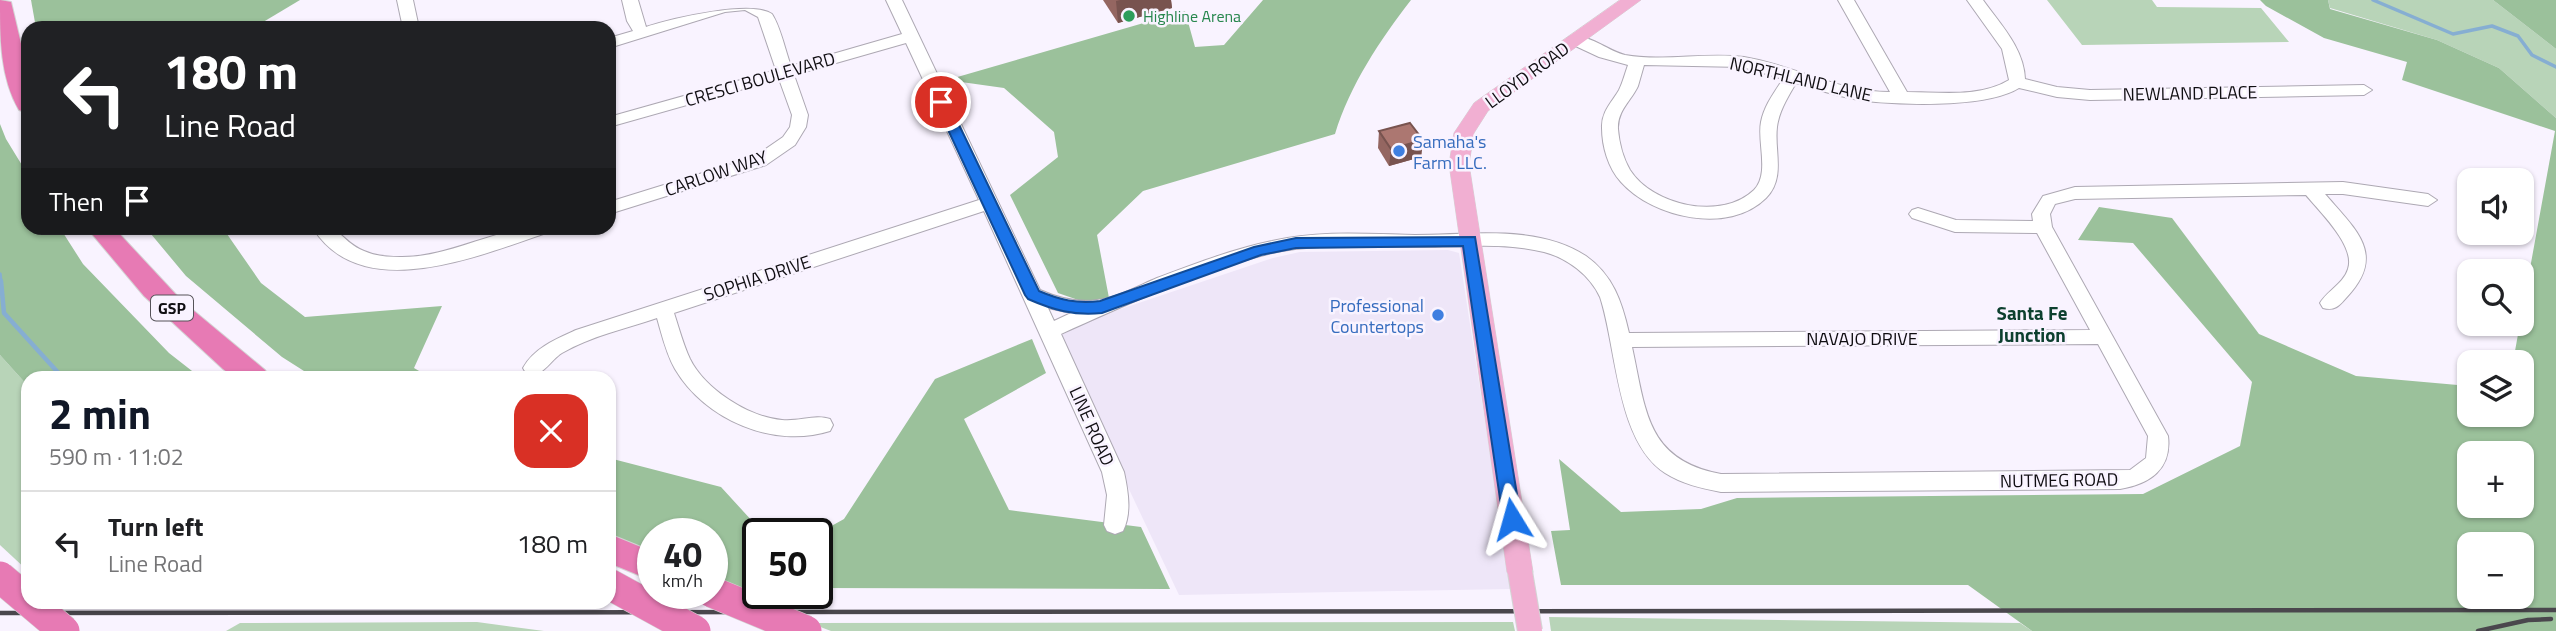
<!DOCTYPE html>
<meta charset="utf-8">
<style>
body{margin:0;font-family:"Titillium Web",sans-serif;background:#f2f2f2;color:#202124;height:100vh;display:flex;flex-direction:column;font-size:26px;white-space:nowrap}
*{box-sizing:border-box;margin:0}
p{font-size:23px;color:#757577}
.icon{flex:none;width:38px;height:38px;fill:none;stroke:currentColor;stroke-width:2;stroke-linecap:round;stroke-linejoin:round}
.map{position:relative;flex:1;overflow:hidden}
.panel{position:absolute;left:21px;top:371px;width:595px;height:238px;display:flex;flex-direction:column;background:#fff;border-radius:21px;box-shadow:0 2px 5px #0004}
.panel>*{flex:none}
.top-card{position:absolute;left:21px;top:21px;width:595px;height:214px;border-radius:21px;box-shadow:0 2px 5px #0004;background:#202124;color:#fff;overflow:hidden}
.fabs{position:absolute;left:2457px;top:168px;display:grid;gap:14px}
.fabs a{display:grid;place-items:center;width:77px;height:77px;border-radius:14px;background:#fff;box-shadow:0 2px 5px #0004;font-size:35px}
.speed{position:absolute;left:637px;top:518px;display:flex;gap:14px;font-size:35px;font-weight:700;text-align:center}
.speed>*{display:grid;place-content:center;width:91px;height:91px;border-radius:50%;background:#fff;box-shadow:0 2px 5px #0004;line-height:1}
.speed small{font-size:18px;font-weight:400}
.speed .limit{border:4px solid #111;border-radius:10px;background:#fff;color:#111}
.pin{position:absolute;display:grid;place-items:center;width:60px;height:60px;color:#fff;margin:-30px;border:4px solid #fff;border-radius:50%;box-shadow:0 2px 7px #0007}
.me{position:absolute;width:77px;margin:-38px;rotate:352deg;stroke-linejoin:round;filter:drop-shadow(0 0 5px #0008)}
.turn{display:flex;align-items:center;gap:24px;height:147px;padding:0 28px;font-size:32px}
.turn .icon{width:91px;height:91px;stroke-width:2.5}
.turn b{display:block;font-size:49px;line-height:60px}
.then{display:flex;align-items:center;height:66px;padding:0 28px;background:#0003;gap:14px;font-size:26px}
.round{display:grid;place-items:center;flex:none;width:74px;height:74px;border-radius:21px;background:#f2f2f2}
.overview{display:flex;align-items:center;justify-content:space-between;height:119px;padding:0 28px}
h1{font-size:42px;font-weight:700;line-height:52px;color:#111827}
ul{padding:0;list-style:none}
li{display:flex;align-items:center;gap:21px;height:105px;padding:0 28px;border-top:2px solid #e0e0e0}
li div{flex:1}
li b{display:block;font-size:26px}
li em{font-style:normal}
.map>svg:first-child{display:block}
.built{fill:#eee6f8}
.green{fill:#b8d4b8}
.forest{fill:#9bc19b;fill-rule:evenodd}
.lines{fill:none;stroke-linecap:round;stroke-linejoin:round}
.stream-far1{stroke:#86aed2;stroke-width:3.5}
.stream{stroke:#86aed2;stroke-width:4.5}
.minor-casing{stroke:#ada8b3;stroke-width:2}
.major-casing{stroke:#d4d4d4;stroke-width:1}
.highway-casing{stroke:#d4d4d4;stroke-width:2}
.minor{fill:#fff;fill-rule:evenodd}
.major{fill:#f1afd2;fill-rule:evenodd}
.highway{fill:#e77ab4;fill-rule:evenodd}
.rail{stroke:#4a474d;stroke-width:4.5}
.major-bridge-casing{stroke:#d4d4d4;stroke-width:26;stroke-linecap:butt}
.highway-bridge-casing{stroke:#d4d4d4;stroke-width:32;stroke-linecap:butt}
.major-bridge{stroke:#f1afd2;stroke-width:24}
.highway-bridge{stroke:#e77ab4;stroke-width:31}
.wall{fill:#946661}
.shaded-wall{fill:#78534f}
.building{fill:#ac7771;stroke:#78534f;stroke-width:2}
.route{fill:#1a73e8;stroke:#114b97;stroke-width:2}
.leisure-dot{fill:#2e9e5b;stroke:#f9f3ff;stroke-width:2.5}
.shop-dot{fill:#3f7fe0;stroke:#f9f3ff;stroke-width:2.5}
.labels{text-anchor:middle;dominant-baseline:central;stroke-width:5;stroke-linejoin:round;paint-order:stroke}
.far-leisure-label{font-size:16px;fill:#27864d;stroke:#f9f3ff;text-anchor:start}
.shield{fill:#f9f3ff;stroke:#565359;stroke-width:2}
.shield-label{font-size:16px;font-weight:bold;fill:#100e12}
.street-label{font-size:18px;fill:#100e12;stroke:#f9f3ff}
.shop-label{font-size:18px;fill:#366cbe;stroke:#f9f3ff;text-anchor:start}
.neighbourhood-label{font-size:19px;font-weight:bold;fill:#0d402f;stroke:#f9f3ff}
</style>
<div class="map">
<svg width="2556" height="631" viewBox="0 0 2556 631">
<rect width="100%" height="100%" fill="#f9f3ff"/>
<!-- built -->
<polygon class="built" points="1448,250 1459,253 1511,589 1179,595 1057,337 1094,318 1273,258 1300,252"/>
<!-- green -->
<g class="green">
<polygon points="2047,0 2152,0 2157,7 2261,8 2289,42 2082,45"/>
<polygon points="2328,0 2493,0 2556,49 2556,118 2499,68 2437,40 2330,8"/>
<polygon points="0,355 28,386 28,571 0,545"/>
<polygon points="1549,617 2020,623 2032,631 1551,631"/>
<polygon points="477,622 544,631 226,631 240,623"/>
<polygon points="1513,622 1515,631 831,631 810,623"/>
</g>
<!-- forest -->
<g class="forest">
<polygon points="31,0 300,0 253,28 36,28"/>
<path d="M1263,0H1411C1380,40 1350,85 1335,134L1143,191L1097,235L1109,298L1084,302L1058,293L1010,195L1058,157L1054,132L1004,88L947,80L1185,11L1195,47L1224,45Z"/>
<path d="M2260,0H2328L2330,9L2437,40L2499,68L2556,118V631H2032L1968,585H1561L1551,531L1570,530L1559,459L1621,512L1701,509L1737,498L2143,494L2240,446L2252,382L2133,243L2078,240L2099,207L2172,218L2259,334L2356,376L2469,386V415H2522V362H2513L2555,131L2402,80L2407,62L2324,38L2266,6ZM2522,453V506H2469V453ZM2469,544H2522V597H2469Z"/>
<polygon points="2493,0 2556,0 2556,49"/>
<polygon points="0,124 6,139 28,175 28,228 60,228 83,264 169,353 201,378 28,378 28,386 0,355"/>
<polygon points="146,228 240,228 227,234 261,283 305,317 442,306 414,368 431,378 315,378 282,357 186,276"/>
<polygon points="1032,339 1046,373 964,419 1009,510 1141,527 1170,589 817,588 817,534 844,519 935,379"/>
<polygon points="609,458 721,487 764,534 758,534 758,588 720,588 712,585 712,534 653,534 653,566 609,543"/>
</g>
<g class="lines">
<!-- stream-far1 -->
<g class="stream-far1">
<polyline points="2373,0 2453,34 2492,26 2518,36 2532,55 2556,67"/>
<polyline points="0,274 1,283"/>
</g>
<!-- stream -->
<polyline class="stream" points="1,281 4,313 63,378"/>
<!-- minor casing -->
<g class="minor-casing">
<g id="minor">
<polygon points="397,0 413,0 419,28 403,28"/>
<path d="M622,0H638L646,27C673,18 752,0 772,14C781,28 785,50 791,66L902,34L886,0H902L1040,290C1058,298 1077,303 1097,300C1117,298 1138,286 1157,278C1194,264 1233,249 1272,241C1319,230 1368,234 1415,235C1471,235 1537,224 1586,256C1613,275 1622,302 1629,333L2090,330L2037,233L1955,232L1912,218L1909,214L1912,210L1918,208L1956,220L2033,221L2032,214L2043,196L2075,187L2343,182L2428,194L2437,200L2428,206L2343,194H2325C2357,231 2387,255 2346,298C2339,306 2335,311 2323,308L2320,303C2327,291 2344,283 2348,269C2356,246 2319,211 2306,195L2075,199L2055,204L2050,214L2052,227L2168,436C2172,469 2150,484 2120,489L1721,492C1701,488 1682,484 1665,473C1616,441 1617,348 1600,297C1590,275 1567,258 1544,252C1505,242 1462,247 1422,247C1371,248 1319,242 1268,254C1197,272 1127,304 1061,334L1124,472C1128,491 1132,513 1123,531L1115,534L1107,531L1104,525L1107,495L1102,472L984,211L674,313C679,328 683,344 690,359C705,389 748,417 782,420C798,422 815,414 830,419L833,425L830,431C774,449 705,420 675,369C666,353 662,335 657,318C625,329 591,336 562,353C549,361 543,379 526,373L523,368C534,348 556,339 576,330L979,200L906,43L794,75L808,115L806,127L795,145L766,165L609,214V202L754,157L783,137L790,127L792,115L779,79L609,127V117L776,70L758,17L745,10L725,12L609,48V38L633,31L627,21ZM1048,308L1071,313L1054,321ZM2098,344L2148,436L2146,458L2130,470L1721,474C1646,460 1646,411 1632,347Z"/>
<path d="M1838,0H1854L1907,92C1941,92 1979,98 2009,80L2002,49L1967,0H1983C2000,24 2024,48 2025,79L2057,87L2090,90L2364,85L2372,90L2364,95L2090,100L2057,97L2019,88C1989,107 1913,105 1876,102C1849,100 1822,91 1796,83C1788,97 1779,111 1777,127C1774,151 1786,178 1766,198C1729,235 1653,218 1621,182C1608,168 1602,146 1602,128C1601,112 1612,102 1619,90C1623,82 1625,73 1628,65L1599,57L1569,43L1567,40L1569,37C1587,32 1608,51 1625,55C1663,62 1705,52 1744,57C1794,65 1837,92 1890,92ZM1644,65L1742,67L1783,79C1774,93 1764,106 1761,122C1757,142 1770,174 1754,190C1722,221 1653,206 1630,170C1623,158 1619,142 1618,129C1617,111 1631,101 1638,86C1640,79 1642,72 1644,65Z"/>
<path d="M313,228C343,225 340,241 364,251C375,256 388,257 400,257C453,258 501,223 552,228L549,232C483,254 362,307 313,228Z"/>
</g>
</g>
<!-- major casing -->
<g class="major-casing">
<polygon id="major" points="1620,0 1641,0 1488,111 1474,133 1469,164 1533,572 1529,580 1520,583 1511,580 1507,572 1449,164 1454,133 1474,103"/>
</g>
<!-- highway casing -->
<g class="highway-casing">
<g id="highway">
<path d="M0,0L11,2L28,73V113L19,110C0,78 0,37 0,0Z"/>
<polygon points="87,228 114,228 182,301 265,370 270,378 235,378 223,369 144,296"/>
<polygon points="609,534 653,552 653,581 609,563"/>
</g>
</g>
<!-- minor -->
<use href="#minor" class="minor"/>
<!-- major -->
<use href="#major" class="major"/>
<!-- highway -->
<use href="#highway" class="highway"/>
<!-- rail -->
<g class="rail">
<polyline points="0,613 2556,610"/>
<polyline points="2478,631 2528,620 2551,619"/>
</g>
<!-- major-bridge casing -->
<g class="major-bridge-casing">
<polyline id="major-bridge" points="1520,572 1530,631"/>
</g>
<!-- highway-bridge casing -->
<g class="highway-bridge-casing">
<g id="highway-bridge">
<polyline points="0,577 64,631"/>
<polyline points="609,584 695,631"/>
<polyline points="712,592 806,631"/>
</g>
</g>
<!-- major-bridge -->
<use href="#major-bridge" class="major-bridge"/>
<!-- highway-bridge -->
<use href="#highway-bridge" class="highway-bridge"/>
</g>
<!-- wall -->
<g class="wall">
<polygon points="1103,0 1171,0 1172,8 1118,23"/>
<polygon points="1379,131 1423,140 1421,157 1389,166 1378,148"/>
</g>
<!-- shaded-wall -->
<g class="shaded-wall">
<polygon points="1120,0 1171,0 1172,8 1118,23 1116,1"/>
<polygon points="1423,140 1421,157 1389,166 1391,149"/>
</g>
<!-- building -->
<polygon class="building" points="1410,123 1423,140 1391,149 1379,131"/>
<!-- route -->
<path class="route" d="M941,97L948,102L1039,291C1060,300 1077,304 1100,301L1254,247L1296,238L1475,237L1521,519L1518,524L1512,527L1505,524L1503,519L1463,246L1296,248L1261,255L1102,313C1074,316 1053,310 1028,299L1025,295L935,102Z"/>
<!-- markers -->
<circle class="leisure-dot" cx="1129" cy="16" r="7"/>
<g class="shop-dot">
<circle cx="1399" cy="151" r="7"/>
<circle cx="1438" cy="315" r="7"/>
</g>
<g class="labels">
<!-- far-leisure labels -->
<g class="far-leisure-label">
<text x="1143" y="16">Highline Arena</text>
</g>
<!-- shield labels -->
<rect class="shield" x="151" y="295.5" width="42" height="25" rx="5"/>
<g class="shield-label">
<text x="172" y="308">GSP</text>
</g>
<!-- street labels -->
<g class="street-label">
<text transform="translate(1527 75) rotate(-36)">LLOYD ROAD</text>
<text transform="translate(760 79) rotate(-16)">CRESCI BOULEVARD</text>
<text transform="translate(1801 79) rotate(13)">NORTHLAND LANE</text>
<text transform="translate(2190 93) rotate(-1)">NEWLAND PLACE</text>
<text transform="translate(716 173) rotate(-19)">CARLOW WAY</text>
<text transform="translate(757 278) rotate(-18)">SOPHIA DRIVE</text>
<text x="1862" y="338">NAVAJO DRIVE</text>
<text transform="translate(1092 426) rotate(66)">LINE ROAD</text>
<text transform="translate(2059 480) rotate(-1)">NUTMEG ROAD</text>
</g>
<!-- shop labels -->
<g class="shop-label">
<text x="1413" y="141">Samaha's<tspan x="1413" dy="21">Farm LLC.</tspan></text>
<text x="1424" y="305" text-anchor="end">Professional<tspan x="1424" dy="21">Countertops</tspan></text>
</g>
<!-- neighbourhood labels -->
<g class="neighbourhood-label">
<text x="2032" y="312">Santa Fe<tspan x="2032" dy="22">Junction</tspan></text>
</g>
</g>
</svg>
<div class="fabs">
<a><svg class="icon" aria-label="sound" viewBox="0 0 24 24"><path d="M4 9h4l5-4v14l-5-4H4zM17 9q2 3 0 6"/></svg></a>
<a><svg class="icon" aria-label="search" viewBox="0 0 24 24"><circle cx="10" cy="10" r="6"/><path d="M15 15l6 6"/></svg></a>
<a><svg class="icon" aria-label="layers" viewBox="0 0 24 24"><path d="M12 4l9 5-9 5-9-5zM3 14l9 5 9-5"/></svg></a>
<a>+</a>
<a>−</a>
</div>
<div class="speed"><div>40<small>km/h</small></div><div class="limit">50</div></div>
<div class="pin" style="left:941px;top:102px;background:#d93025"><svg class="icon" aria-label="arrive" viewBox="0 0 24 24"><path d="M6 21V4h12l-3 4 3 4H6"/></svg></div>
<svg class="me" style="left:1512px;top:519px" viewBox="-20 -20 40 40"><path d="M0-17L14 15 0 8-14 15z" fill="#1a73e8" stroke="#fff" stroke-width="4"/></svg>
<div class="top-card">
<div class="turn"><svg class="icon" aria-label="left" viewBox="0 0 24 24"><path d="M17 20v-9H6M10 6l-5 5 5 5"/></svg><div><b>180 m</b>Line Road</div></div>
<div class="then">Then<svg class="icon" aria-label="arrive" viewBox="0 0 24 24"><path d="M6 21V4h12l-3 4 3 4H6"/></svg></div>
</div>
<section class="panel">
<div class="overview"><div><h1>2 min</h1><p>590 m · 11:02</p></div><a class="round" style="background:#d93025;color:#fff"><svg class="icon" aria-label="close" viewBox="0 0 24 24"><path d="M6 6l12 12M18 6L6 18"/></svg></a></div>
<ul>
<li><svg class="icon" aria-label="left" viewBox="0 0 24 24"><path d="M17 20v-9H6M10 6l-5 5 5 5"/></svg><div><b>Turn left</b><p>Line Road</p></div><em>180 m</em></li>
</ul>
</section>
</div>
